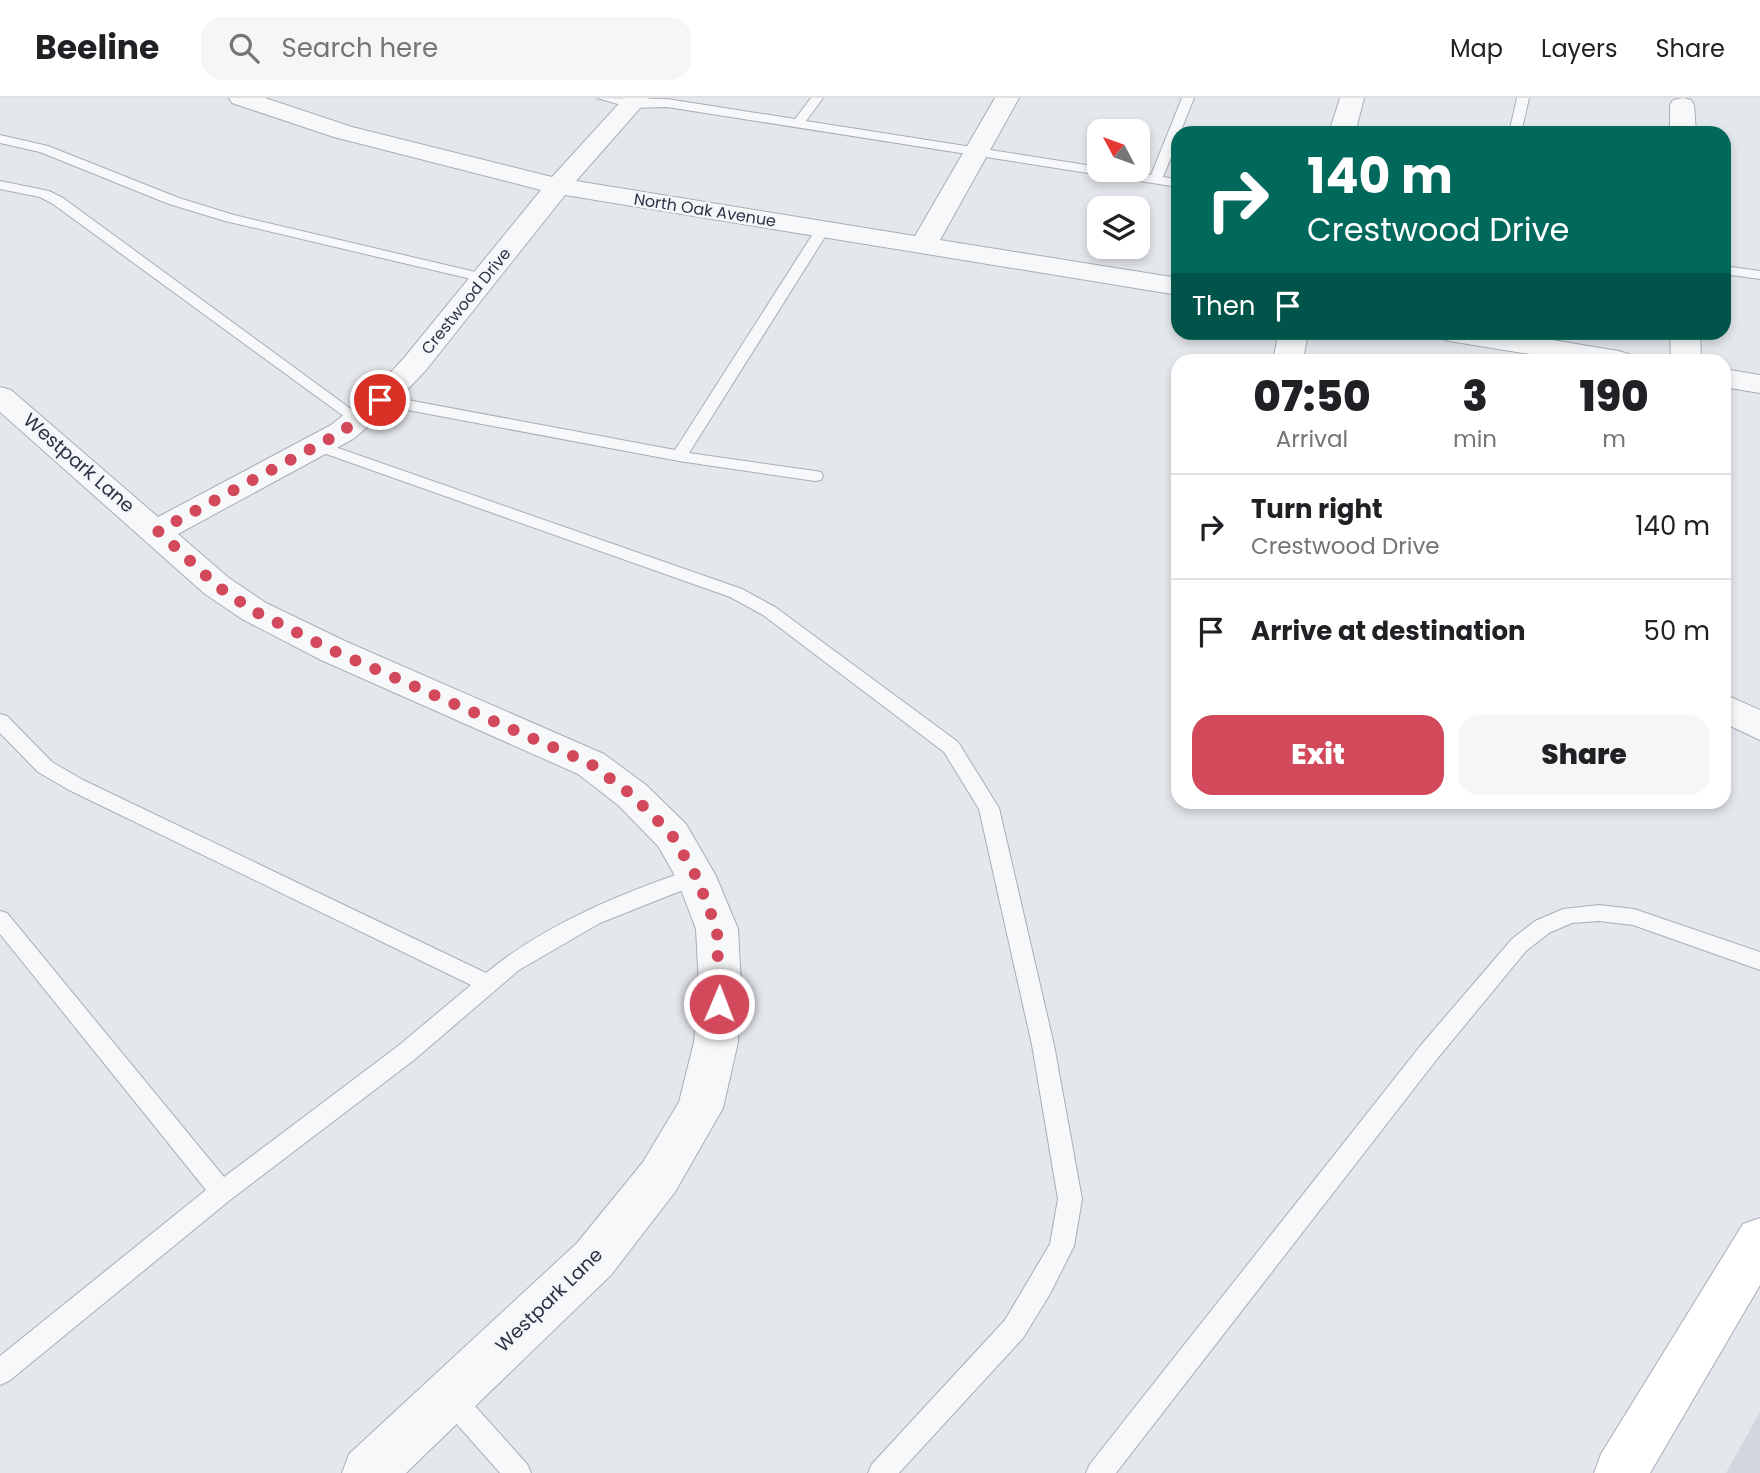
<!DOCTYPE html>
<style>
body{margin:0;font-family:Poppins,sans-serif;background:#f6f6f6;color:#202124;height:100vh;display:flex;flex-direction:column;font-size:26px;white-space:nowrap}
*{box-sizing:border-box;margin:0}
p{font-size:23px;color:#757577}
.icon{flex:none;width:38px;height:38px;fill:none;stroke:currentColor;stroke-width:2;stroke-linecap:round;stroke-linejoin:round}
.map{position:relative;flex:1;overflow:hidden}
.sheet{position:absolute;left:1171px;top:256px;width:560px;height:455px;display:flex;flex-direction:column;background:#fff;border-radius:21px;box-shadow:0 4px 10px #0003}
.sheet>*{flex:none}
.banner{position:absolute;left:1171px;top:28px;width:560px;height:214px;border-radius:21px;box-shadow:0 4px 10px #0003;background:#00695c;color:#fff;overflow:hidden}
.needle{width:46px;rotate:311deg}
.fabs{position:absolute;left:1087px;top:21px;display:grid;gap:14px}
.fabs a{display:grid;place-items:center;width:63px;height:63px;border-radius:14px;background:#fff;box-shadow:0 4px 10px #0003;font-size:35px}
.pin{position:absolute;display:grid;place-items:center;width:60px;height:60px;color:#fff;margin:-30px;border:4px solid #fff;border-radius:50%;box-shadow:0 2px 7px #0007}
.me{position:absolute;width:77px;margin:-38px;rotate:1deg;stroke-linejoin:round;filter:drop-shadow(0 0 5px #0008)}
.turn{display:flex;align-items:center;gap:24px;height:147px;padding:0 21px;font-size:32px}
.turn .icon{width:91px;height:91px;stroke-width:2.5}
.turn b{display:block;font-size:49px;line-height:60px}
.then{display:flex;align-items:center;height:66px;padding:0 21px;background:#0003;gap:14px;font-size:26px}
.eta{display:flex;justify-content:space-evenly;align-items:center;height:119px;text-align:center}
.eta b{font-size:42px;font-weight:800;line-height:49px}
.action{display:flex;gap:14px;margin-top:auto;padding:14px 21px}
.action a{flex:1;height:80px;border-radius:21px;background:#d1495b;color:#fff;font-size:28px;font-weight:800;line-height:80px;text-align:center}
.action a+a{background:#f6f6f6;color:#202124}
ul{padding:0;list-style:none}
li{display:flex;align-items:center;gap:21px;height:105px;padding:0 21px;border-top:2px solid #e0e0e0}
li div{flex:1}
li b{display:block;font-size:26px}
li em{font-style:normal}
header{display:flex;align-items:center;gap:42px;box-sizing:border-box;height:98px;padding:0 35px;background:#fff;border-bottom:2px solid #e0e0e0}
header strong{font-size:33px}
nav{display:flex;gap:38px;margin-inline-start:auto;font-size:24px}
.search{width:490px;height:63px;background:#f6f6f6;display:flex;align-items:center;gap:18px;box-sizing:border-box;padding:0 24px;border-radius:21px;color:#757577;font-size:26px}
.map>svg:first-child{display:block}
.built{fill:#d2d6de}
.lines{fill:none;stroke-linecap:round;stroke-linejoin:round}
.lane-casing{stroke:#a9aeb7;stroke-width:2}
.street-casing{stroke:#a9aeb7;stroke-width:2}
.secondary-casing{stroke:#a9aeb7;stroke-width:2}
.lane{fill:#f7f8fa;fill-rule:evenodd}
.street{fill:#f7f8fa;fill-rule:evenodd}
.secondary{fill:#fff;fill-rule:evenodd}
.route{stroke:#d1495b;stroke-width:12;stroke-dasharray:0 21.6}
.labels{text-anchor:middle;dominant-baseline:central;stroke-width:5;stroke-linejoin:round;paint-order:stroke}
.far-street-label{font-size:16px;fill:#2b3445;stroke:#f4f6f9}
.street-label{font-size:19px;fill:#2b3445;stroke:#f4f6f9}
</style>
<header>
<strong>Beeline</strong>
<div class="search"><svg class="icon" aria-label="search" viewBox="0 0 24 24"><circle cx="10" cy="10" r="6"/><path d="M15 15l6 6"/></svg>Search here</div>
<nav><a>Map</a><a>Layers</a><a>Share</a></nav>
</header>
<div class="map">
<svg width="1760" height="1375" viewBox="0 0 1760 1375">
<rect width="100%" height="100%" fill="#e4e7ec"/>
<!-- built -->
<polygon class="built" points="1760,1314 1760,1375 1726,1375"/>
<g class="lines">
<!-- lane casing -->
<g class="lane-casing">
<g id="lane">
<polygon points="597,0 667,1 795,21 811,0 823,0 806,23 1099,69 1099,72 1151,77 1182,0 1194,0 1180,35 1178,35 1178,42 1163,79 1178,81 1178,89 667,9 632,10"/>
<polygon points="1517,0 1529,0 1521,35 1509,35"/>
<polygon points="0,37 48,48 179,100 234,117 484,176 491,180 484,184 225,123 169,106 40,54 0,45"/>
<polygon points="0,83 49,93 63,100 366,322 358,327 353,325 53,106 40,99 0,91"/>
<polygon points="823,127 830,131 689,355 815,373 821,374 823,378 821,382 815,383 679,363 381,307 373,302 381,297 675,352 816,131"/>
<polygon points="1724,168 1760,173 1760,181 1724,176"/>
<polygon points="318,343 742,491 775,509 958,644 999,710 1054,947 1082,1101 1074,1148 1050,1196 1023,1240 899,1375 868,1375 872,1366 1005,1222 1050,1146 1058,1101 1032,947 979,711 944,654 763,517 730,499 312,351 310,348"/>
<path d="M0,616L7,618L52,664L83,682L486,875C545,826 624,794 696,770L703,772L706,778L703,784L600,825L519,872L414,962L230,1102L9,1283L0,1287V1258L206,1092L0,836V813L7,815L224,1079L398,948L471,887L69,692L38,674L0,635Z"/>
<polygon points="1599,807 1634,811 1760,854 1760,872 1633,827 1599,823 1572,825 1549,835 1526,853 1437,961 1116,1375 1086,1375 1090,1366 1421,947 1512,841 1535,823 1563,811"/>
<polygon points="449,1285 458,1289 527,1366 531,1375 500,1375 440,1307 436,1298 440,1289"/>
</g>
</g>
<!-- street casing -->
<g class="street-casing">
<g id="street">
<polygon points="229,0 265,0 352,29 552,79 624,0 649,0 576,83 915,138 995,0 1019,0 940,142 1178,180 1178,197 565,97 426,272 392,308 353,341 178,436 229,480 266,505 347,544 604,656 646,687 686,726 716,778 738,831 741,887 738,944 723,1010 675,1094 611,1177 406,1375 342,1375 349,1356 577,1145 643,1064 679,1004 694,944 699,887 696,831 677,781 658,748 618,707 578,676 321,562 242,521 205,496 0,314 0,289 11,292 158,419 331,327 370,296 404,260 541,92 334,39 232,5"/>
<polygon points="1340,0 1364,0 1355,35 1329,35"/>
<polygon points="1683,0 1691,2 1694,7 1696,35 1670,35 1670,7 1673,2"/>
<polygon points="1279,234 1308,234 1303,262 1273,262"/>
<polygon points="1435,234 1505,234 1618,253 1629,256 1633,262 1567,262 1449,243 1439,240"/>
<polygon points="1670,234 1700,234 1701,262 1671,262"/>
<polygon points="1724,271 1760,277 1760,295 1724,289"/>
<polygon points="1724,596 1760,612 1760,642 1724,625"/>
</g>
</g>
<!-- secondary casing -->
<g class="secondary-casing">
<polygon id="secondary" points="1760,1120 1760,1187 1650,1375 1594,1375 1601,1356 1743,1126"/>
</g>
<!-- lane -->
<use href="#lane" class="lane"/>
<!-- street -->
<use href="#street" class="street"/>
<!-- secondary -->
<use href="#secondary" class="secondary"/>
</g>
<g class="lines">
<!-- route -->
<polyline class="route" points="380,302 342,334 158,433 217,488 254,513 334,553 591,666 632,697 672,737 696,778 717,831 719,906"/>
</g>
<g class="labels">
<!-- far-street labels -->
<g class="far-street-label">
<text transform="translate(705 112) rotate(9)">North Oak Avenue</text>
<text transform="translate(466 203) rotate(-51)">Crestwood Drive</text>
</g>
<!-- street labels -->
<g class="street-label">
<text transform="translate(79 365) rotate(41)">Westpark Lane</text>
<text transform="translate(549 1202) rotate(-44)">Westpark Lane</text>
</g>
</g>
</svg>
<div class="fabs">
<a><svg class="needle" viewBox="-14 -14 28 28"><path d="M0-13l5 13h-10z" fill="#e53935"/><path d="M0 13l5-13h-10z" fill="#757577"/></svg></a>
<a><svg class="icon" aria-label="layers" viewBox="0 0 24 24"><path d="M12 4l9 5-9 5-9-5zM3 14l9 5 9-5"/></svg></a>
</div>
<div class="pin" style="left:380px;top:302px;background:#d93025"><svg class="icon" aria-label="arrive" viewBox="0 0 24 24"><path d="M6 21V4h12l-3 4 3 4H6"/></svg></div>
<svg class="me" style="left:719px;top:906px" viewBox="-20 -20 40 40"><circle r="17" fill="#d1495b" stroke="#fff" stroke-width="3"/><path d="M0-11L8 9 0 5-8 9z" fill="#fff"/></svg>
<div class="banner">
<div class="turn"><svg class="icon" aria-label="right" viewBox="0 0 24 24"><path d="M7 20v-9h11M14 6l5 5-5 5"/></svg><div><b>140 m</b>Crestwood Drive</div></div>
<div class="then">Then<svg class="icon" aria-label="arrive" viewBox="0 0 24 24"><path d="M6 21V4h12l-3 4 3 4H6"/></svg></div>
</div>
<section class="sheet">
<div class="eta">
<div><b>07:50</b><p>Arrival</p></div>
<div><b>3</b><p>min</p></div>
<div><b>190</b><p>m</p></div>
</div>
<ul>
<li><svg class="icon" aria-label="right" viewBox="0 0 24 24"><path d="M7 20v-9h11M14 6l5 5-5 5"/></svg><div><b>Turn right</b><p>Crestwood Drive</p></div><em>140 m</em></li>
<li><svg class="icon" aria-label="arrive" viewBox="0 0 24 24"><path d="M6 21V4h12l-3 4 3 4H6"/></svg><div><b>Arrive at destination</b></div><em>50 m</em></li>
</ul>
<div class="action"><a>Exit</a><a>Share</a></div>
</section>
</div>
